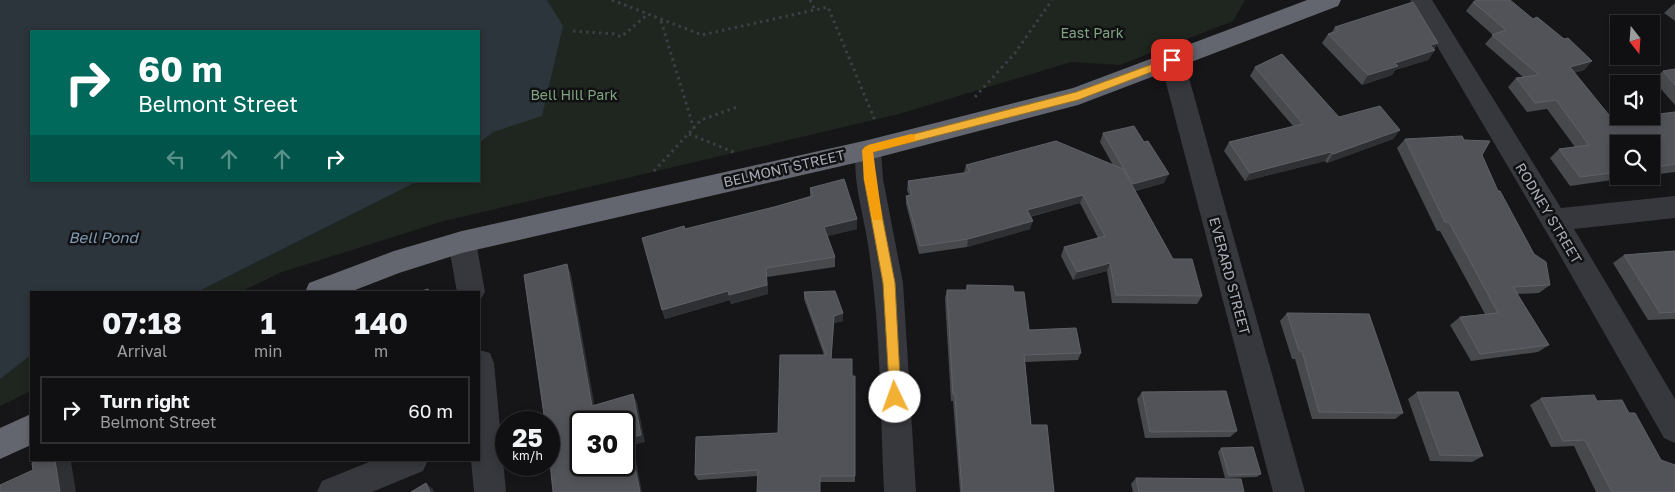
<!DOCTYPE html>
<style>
body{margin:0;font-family:"Golos Text",sans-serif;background:#1e1e20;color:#f1f3f6;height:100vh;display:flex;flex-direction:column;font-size:19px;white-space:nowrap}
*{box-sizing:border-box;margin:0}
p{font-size:16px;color:#9c9d9f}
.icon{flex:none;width:28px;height:28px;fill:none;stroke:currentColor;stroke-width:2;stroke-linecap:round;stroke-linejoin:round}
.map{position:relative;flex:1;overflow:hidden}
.drawer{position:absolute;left:30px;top:291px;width:450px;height:170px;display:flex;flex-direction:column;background:#101012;border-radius:0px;box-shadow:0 2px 8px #0003,0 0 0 1px #303032}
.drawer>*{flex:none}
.banner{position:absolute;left:30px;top:30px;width:450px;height:152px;border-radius:0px;box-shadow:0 2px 8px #0003,0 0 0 1px #303032;background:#00695c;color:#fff;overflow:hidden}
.needle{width:32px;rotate:163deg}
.controls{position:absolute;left:1610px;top:15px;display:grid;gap:10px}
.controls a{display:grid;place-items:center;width:50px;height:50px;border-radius:0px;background:#101012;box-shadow:0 2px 8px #0003,0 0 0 1px #303032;font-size:25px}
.speed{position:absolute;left:495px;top:411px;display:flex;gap:10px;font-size:25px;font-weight:700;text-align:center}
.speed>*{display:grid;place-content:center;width:65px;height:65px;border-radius:50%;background:#101012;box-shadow:0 2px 8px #0003,0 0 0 1px #303032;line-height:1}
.speed small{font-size:12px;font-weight:400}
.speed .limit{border:2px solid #111;border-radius:8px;background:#fff;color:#111}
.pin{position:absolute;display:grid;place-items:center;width:42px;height:42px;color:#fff;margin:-21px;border-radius:10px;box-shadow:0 2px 8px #0006}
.me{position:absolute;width:55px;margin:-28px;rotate:357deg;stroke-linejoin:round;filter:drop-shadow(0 0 4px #0008)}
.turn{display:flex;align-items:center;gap:18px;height:105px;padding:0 25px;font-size:22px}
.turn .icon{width:65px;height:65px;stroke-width:2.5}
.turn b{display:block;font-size:35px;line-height:42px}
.lanes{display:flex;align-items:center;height:48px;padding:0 25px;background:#0003;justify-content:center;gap:25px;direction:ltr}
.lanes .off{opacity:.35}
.eta{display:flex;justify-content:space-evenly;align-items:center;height:85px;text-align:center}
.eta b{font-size:30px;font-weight:700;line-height:35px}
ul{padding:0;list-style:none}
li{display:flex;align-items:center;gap:15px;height:68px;margin:0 10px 8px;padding:0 15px;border:2px solid #303032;border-radius:0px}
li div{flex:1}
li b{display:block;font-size:19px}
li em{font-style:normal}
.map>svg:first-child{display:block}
.green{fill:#1e261f;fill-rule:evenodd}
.water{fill:#2c353c}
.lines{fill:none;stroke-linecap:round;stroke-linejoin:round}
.path{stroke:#3d3f44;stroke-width:3;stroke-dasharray:2.5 4;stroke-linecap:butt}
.minor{fill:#37383d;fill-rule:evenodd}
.highway{fill:#63666e;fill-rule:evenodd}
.wall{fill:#47494d}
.shaded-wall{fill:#2f3033}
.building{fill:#525359;stroke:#5f6168;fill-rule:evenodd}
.route{fill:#f2b134;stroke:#9d7322}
.slow{fill:#f59e0b}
.labels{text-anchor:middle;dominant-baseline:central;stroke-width:5;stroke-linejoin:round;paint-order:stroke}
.park-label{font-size:14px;fill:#7fa381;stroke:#111113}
.street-label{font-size:14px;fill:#a8adb8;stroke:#111113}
.water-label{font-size:15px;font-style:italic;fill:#7f9bb3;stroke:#111113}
</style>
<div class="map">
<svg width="1675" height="492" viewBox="0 0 1675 492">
<rect width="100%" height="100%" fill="#161618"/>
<!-- green -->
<path class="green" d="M0,0H1245L1233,21L1120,65L1071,62L899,114L444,221L282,272L240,292H31V391L0,406ZM31,31H479V181H31Z"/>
<!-- water -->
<polygon class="water" points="0,0 547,0 563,26 542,116 493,132 479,143 479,31 31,31 31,181 418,181 197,292 31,292 31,355 0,379"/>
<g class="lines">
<!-- path -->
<g class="path">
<polyline points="612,0 702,35 828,7 876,123"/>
<polyline points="810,0 815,10"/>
<polyline points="661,21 694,129"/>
<polyline points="573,31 614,34 621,37 647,15"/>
<polyline points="975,97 1015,53 1052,0"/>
<polyline points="689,134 736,153"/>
<polyline points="654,171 701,120 737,107"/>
</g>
<!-- minor -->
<g class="minor">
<polygon points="1410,0 1432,0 1561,208 1675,196 1675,218 1574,229 1675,399 1675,443 1664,438 1557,250"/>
<polygon points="1172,51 1180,54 1184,60 1305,492 1273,492 1160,60 1164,54"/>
<path d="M868,140L877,143L881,150L883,179L903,283L916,492H884C880,406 881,318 866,233C862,210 849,163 859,143Z"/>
<polygon points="462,231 472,234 476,242 485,292 479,302 479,292 457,292 448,242 452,234"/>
<polygon points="479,350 490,353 494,363 506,492 474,492 471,460 479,460"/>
<polygon points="374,460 428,460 423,471 372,492 317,492 322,481"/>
</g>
<!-- highway -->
<g class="highway">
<polygon points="1307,0 1341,0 1338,6 1078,105 868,160 462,253 399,273 350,292 305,292 309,283 394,251 462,231 868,140 1073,88"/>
<polygon points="31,414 31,445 0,459 0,428"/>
</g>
</g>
<!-- wall -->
<g class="wall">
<polygon points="1473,2 1533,19 1564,39 1592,61 1584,70 1574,73 1613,120 1675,112 1675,172 1651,175 1651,144 1619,144 1619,176 1640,176 1570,186 1550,158 1559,149 1575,147 1547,109 1527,112 1508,87 1516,78 1523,77 1485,44 1493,35 1466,11"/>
<polygon points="1675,3 1675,21 1664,13"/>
<polygon points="1335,27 1438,43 1434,49 1435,50 1428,60 1395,70 1392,75 1362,85 1322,43 1328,34 1332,32"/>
<polygon points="1255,67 1339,117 1400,130 1393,139 1327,163 1325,161 1245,181 1224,151 1229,142 1293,126 1250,76"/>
<polygon points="1675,69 1675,105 1653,80 1663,71"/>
<polygon points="1103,133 1164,183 1135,191 1173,259 1202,296 1197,304 1112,303 1107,271 1073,280 1061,256 1064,247 1098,238 1080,203 1030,217 1030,229 967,247 919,254 906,204 906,196 909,195 907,190 908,181 964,173 966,165 1113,165 1100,142"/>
<polygon points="1405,139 1464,140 1482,155 1498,191 1550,285 1539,293 1517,294 1549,345 1538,352 1471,361 1450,325 1460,317 1485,314 1440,231 1437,231 1397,148"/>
<polygon points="810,188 857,219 857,229 827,236 835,257 835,267 767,277 768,294 731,304 730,300 665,319 662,310 685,229 774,207 810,196"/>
<polygon points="1675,251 1675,319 1648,320 1613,263 1624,255"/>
<polygon points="967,285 1014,292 1029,330 1081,353 1078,360 1025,362 1031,425 1054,492 960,492 953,401 951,401 945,298 947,290 966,290"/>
<polygon points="804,292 843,321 834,323 831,359 855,476 855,482 820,482 758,476 698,480 695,475 778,433 824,355 804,299"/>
<polygon points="1287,313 1403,413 1395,419 1312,419 1295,359 1292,359 1280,321"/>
<polygon points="1142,392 1237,431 1230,437 1145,438 1137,399"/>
<polygon points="1417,392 1483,456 1472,462 1430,461 1408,399"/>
<polygon points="1541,398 1597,401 1629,413 1661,460 1675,492 1596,492 1574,446 1551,447 1530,405"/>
<polygon points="1221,448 1261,474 1257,477 1225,478 1218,452"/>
<polygon points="1136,478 1244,492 1133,492 1131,484"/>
</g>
<!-- shaded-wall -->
<g class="shaded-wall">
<polygon points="1438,43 1432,51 1435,50 1428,60 1395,70 1392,75 1362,85 1368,75 1395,63 1430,45"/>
<polygon points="1592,61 1584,70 1562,76 1570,67"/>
<polygon points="1400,130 1393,139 1327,163 1333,154"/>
<polygon points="1331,152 1325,161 1245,181 1250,173"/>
<polygon points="1169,174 1164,183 1129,192 1133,184"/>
<polygon points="1083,195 1080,203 1024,218 1027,210"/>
<polygon points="857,219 857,229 824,237 824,227"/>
<polygon points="1033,221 1030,229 967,247 968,239"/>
<polygon points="1110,263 1107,271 1073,280 1077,272"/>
<polygon points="567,264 571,274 596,413 592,406"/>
<polygon points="766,268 768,294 731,304 729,295"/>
<polygon points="728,291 730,300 665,319 662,310"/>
<polygon points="843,313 843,321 834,323 831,366 834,316"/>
<polygon points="633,394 637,402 645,442 633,445 642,492 640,492 629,438"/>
<polygon points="55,460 68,460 71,462 76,492 60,492"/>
<polygon points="426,483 433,489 434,492 430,492"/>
</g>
<!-- building -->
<g class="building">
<polygon points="1477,0 1510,0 1533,19 1537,17 1564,39 1568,38 1592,61 1570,67 1613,120 1641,116 1651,116 1651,115 1675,112 1675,164 1651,168 1651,144 1619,144 1619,172 1580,177 1559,149 1589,145 1556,100 1535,103 1516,78 1539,75 1492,35 1506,30 1473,2"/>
<polygon points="1413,2 1438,43 1430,45 1435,50 1395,63 1398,66 1368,75 1328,34 1338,31 1335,27"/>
<polygon points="1282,54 1339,117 1380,106 1400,130 1333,154 1331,152 1250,173 1229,142 1303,124 1255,67"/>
<polygon points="1675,69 1675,85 1663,71"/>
<polygon points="1134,126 1144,142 1148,141 1169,174 1133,184 1103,133"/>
<polygon points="1462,136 1464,140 1490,141 1482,155 1498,191 1500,191 1534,254 1546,262 1550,285 1513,287 1549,345 1480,354 1460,317 1498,313 1449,222 1445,222 1405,139"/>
<polygon points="1056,141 1123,169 1173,259 1192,259 1202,296 1116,295 1110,263 1077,272 1064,247 1105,236 1083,195 1027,210 1033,221 968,239 920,246 906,196 912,195 908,181 970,172 966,165"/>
<polygon points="844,179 857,219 824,227 835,257 766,268 767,285 729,295 728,291 662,310 642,238 684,226 685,229 774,207 813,196 810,188"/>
<polygon points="1675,251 1675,312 1660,313 1624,255"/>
<path d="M567,264L592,406L633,394L641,435L629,438L640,492H553L549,453V422H545L524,275ZM581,422H624V465H581Z"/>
<polygon points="967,285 1013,286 1014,292 1024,292 1029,330 1076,328 1081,353 1024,355 1031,425 1047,425 1054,492 962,492 955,394 953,394 947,290 967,290"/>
<polygon points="428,289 429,292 418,292"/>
<polygon points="835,291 843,313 834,316 831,359 852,359 852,376 855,376 855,476 820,476 820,492 757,492 758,470 695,475 696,437 778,433 780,355 826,355 804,292"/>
<polygon points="1287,313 1369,314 1403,413 1319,412 1302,351 1299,351"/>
<polygon points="1226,391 1237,431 1150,432 1142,392"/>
<polygon points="1417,392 1458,392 1483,456 1440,455"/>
<polygon points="1594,395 1597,401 1622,400 1629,413 1635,413 1661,460 1675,465 1675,492 1612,492 1585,440 1563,441 1541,398"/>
<polygon points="1253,447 1261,474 1229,475 1221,448"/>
<polygon points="40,460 55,460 60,492 0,492 0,485 33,470 32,463"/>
<polygon points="1136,478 1241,479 1244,492 1139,492"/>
<polygon points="426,483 430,492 411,492"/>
</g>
<!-- route -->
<polygon class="route" points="1172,57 1175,58 1175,63 1078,100 873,152 875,179 895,283 901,397 899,401 895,403 890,401 883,283 864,179 864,147 1076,92"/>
<!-- slow -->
<polygon class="slow" points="911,134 915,135 915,141 873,152 882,217 881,220 873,220 864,179 862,150 868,145"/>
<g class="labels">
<!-- park labels -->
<g class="park-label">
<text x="1092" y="32">East Park</text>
<text x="574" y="94">Bell Hill Park</text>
</g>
<!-- street labels -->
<g class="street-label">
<text transform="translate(784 168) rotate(-13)">BELMONT STREET</text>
<text transform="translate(1549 213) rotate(59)">RODNEY STREET</text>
<text transform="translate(1230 276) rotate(75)">EVERARD STREET</text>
</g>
<!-- water labels -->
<g class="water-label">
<text x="103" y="237">Bell Pond</text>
</g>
</g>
</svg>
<div class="controls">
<a><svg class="needle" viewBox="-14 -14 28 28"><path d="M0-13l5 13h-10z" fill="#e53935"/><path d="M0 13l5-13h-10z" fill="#9c9d9f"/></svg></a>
<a><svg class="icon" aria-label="sound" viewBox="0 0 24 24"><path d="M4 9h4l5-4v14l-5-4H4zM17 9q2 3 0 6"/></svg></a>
<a><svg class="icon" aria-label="search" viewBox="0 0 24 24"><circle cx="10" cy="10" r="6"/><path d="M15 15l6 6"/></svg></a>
</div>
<div class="speed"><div>25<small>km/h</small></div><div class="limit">30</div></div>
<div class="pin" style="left:1172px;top:60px;background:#d93025"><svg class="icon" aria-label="arrive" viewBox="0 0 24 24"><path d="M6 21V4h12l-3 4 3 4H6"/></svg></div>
<svg class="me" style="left:895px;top:397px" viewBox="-20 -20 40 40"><circle r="19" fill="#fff"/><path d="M0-13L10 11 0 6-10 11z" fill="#f2b134"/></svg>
<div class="banner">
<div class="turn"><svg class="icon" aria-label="right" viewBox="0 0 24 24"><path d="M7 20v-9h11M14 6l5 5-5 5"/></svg><div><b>60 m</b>Belmont Street</div></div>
<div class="lanes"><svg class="icon off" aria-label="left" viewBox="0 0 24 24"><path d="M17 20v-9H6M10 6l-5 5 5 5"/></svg><svg class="icon off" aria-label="ahead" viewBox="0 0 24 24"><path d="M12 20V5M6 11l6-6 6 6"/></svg><svg class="icon off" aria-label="ahead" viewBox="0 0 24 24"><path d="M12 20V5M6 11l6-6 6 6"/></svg><svg class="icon" aria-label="right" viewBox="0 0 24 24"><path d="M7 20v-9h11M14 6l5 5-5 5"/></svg></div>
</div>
<section class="drawer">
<div class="eta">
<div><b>07:18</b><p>Arrival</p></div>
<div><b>1</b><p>min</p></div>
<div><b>140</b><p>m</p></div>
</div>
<ul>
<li><svg class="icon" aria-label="right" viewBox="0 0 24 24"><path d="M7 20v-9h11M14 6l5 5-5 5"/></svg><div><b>Turn right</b><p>Belmont Street</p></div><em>60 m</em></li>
</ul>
</section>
</div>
